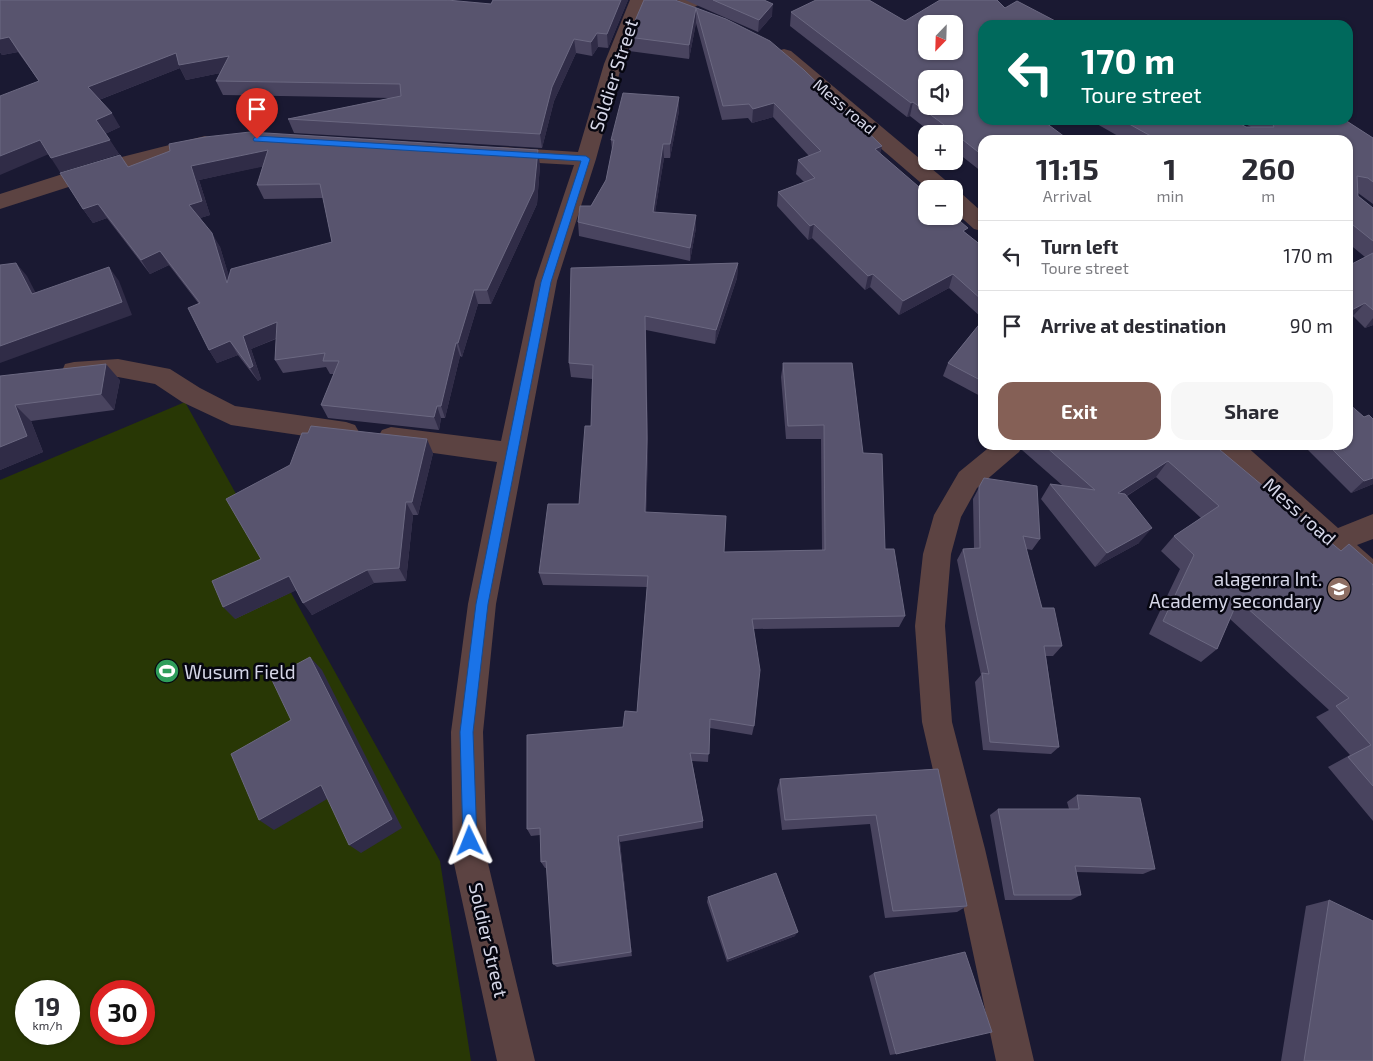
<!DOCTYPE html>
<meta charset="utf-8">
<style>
body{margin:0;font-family:"Exo 2",sans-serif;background:#f7f7f7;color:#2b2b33;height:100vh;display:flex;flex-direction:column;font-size:19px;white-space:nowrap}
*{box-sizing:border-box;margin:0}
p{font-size:16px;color:#7c7c81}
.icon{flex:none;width:28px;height:28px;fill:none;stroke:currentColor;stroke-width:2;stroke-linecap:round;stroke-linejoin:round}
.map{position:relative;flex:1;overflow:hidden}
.panel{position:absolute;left:978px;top:135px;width:375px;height:315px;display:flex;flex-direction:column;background:#fff;border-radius:15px;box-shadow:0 1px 4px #0004}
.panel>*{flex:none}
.banner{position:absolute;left:978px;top:20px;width:375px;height:105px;border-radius:15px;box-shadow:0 1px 4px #0004;background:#00695c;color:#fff;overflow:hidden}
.needle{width:32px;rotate:203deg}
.fabs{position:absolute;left:918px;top:15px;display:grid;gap:10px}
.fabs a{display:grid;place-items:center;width:45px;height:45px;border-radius:10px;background:#fff;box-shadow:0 1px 4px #0004;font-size:25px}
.speed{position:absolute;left:15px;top:980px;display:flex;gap:10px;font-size:25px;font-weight:700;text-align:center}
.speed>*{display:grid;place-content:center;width:65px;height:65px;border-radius:50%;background:#fff;box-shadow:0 1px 4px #0004;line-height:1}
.speed small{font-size:12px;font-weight:400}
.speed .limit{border:8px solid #d22;background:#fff;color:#111}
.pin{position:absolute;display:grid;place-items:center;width:42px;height:42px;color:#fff;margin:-51px -21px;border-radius:50% 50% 50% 0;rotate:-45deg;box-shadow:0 0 5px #0007}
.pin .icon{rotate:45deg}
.me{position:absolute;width:55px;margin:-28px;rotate:358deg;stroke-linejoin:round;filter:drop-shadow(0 0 4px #0008)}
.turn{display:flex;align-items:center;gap:18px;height:105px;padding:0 20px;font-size:22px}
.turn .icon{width:65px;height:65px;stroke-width:2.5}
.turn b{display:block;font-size:35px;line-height:42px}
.eta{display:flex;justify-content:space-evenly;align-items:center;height:85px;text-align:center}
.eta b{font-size:30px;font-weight:700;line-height:35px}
.button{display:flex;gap:10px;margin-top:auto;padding:10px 20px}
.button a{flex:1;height:58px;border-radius:15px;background:#856056;color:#fff;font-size:20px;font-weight:700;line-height:58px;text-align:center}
.button a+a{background:#f7f7f7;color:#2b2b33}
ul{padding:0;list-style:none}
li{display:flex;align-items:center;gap:15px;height:70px;padding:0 20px;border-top:1px solid #e1e1e2}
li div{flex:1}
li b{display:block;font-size:19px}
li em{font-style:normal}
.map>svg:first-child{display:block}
.green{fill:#283705;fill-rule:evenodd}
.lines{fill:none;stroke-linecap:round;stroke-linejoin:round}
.street{fill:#5c4342;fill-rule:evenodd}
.wall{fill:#49445f;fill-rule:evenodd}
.shaded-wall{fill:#302c47}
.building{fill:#58546e;stroke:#6b6881;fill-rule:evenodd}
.route{fill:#1a73e8;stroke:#114b97}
.labels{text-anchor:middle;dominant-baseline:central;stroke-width:5;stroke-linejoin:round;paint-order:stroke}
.far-street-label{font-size:16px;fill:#d5d6e7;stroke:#060610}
.street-label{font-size:19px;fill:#d5d6e7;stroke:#060610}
.poi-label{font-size:19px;fill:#d5d6e7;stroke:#060610;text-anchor:end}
</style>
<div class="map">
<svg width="1373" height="1061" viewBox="0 0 1373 1061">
<rect width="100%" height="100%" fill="#1a1932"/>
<!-- green -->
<path class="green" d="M185,402L440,861L471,1061H0V480ZM26,991H69V1034H26ZM101,991H144V1034H101Z"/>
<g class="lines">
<!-- street -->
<g class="street">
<polygon points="630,0 648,0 622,64 596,159 557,281 496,604 483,732 487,859 535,1061 497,1061 453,859 451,732 468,604 497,462 391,447 382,444 378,437 382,430 391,427 501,441 535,281 574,165 502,161 495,159 492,154 495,149 502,147 578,152 604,64"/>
<path d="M679,0H704C698,8 682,12 673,10L670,6L673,2Z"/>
<polygon points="784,49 791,51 950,184 952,189 928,189 777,59 775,55 777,51"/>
<polygon points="205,136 212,138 215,143 212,148 109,174 0,209 0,194 94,164"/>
<polygon points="954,192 962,194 982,212 982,231 974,229 954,211"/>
<polygon points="118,359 170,369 200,388 235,406 346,422 355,425 359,432 355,439 346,442 231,425 182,402 155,384 118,377 74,380 65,378 62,371 65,364 74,362"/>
<polygon points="992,445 1023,445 1019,452 977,488 961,517 951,554 945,626 952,722 985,849 1034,1061 996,1061 951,849 922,722 915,626 923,554 934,515 959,472"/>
<polygon points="1214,445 1245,445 1338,528 1373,514 1373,539 1357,545 1373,559 1373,590 1363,586 1218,452"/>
</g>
</g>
<!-- wall -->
<g class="wall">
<polygon points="0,0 491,4 493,0 628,0 608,48 598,47 592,56 576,53 554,101 542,148 294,133 288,119 391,98 223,95 216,81 220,73 186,80 180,68 99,100 120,127 105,134 119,154 60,172 39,81 18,52 2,55 0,52"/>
<polygon points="675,0 726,19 881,154 966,233 982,246 982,318 949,288 899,315 870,287 865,290 812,238 808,240 777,206 778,192 804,182 796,174 798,160 809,156 773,117 752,123 748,118 722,120 696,23 689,59 629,51 628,37"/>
<polygon points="685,0 764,0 772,16 758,32"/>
<polygon points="791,12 905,21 982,25 982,172 954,150 954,134 933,134 910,116 907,117 790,26"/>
<polygon points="679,97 679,111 670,158 664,158 655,212 696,228 690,261 579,236 578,222 591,206 606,180 612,150 611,140"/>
<polygon points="1090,120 1234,120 1246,127 1251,127 1238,120 1345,120 1373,138 1373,204 1358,193 1358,196 1373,208 1373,325 1365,328 1353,316 1365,257 1348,243 1348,140 1125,140"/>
<path d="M540,165L537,204L491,304H478L462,357L460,356L445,418H441L439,430L328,418L321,405L334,374H330L326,367L283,373L275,360L276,339L251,349L261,379L258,381L238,355L217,363L209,350L199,304L169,265L150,274L107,218L93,223L83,209L128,167ZM263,166L257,185L264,199L323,198L332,242L229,277L220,247L200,218L210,215L199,180Z"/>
<polygon points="738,263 737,278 715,344 646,330 648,453 646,512 724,552 822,550 821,439 786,439 781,377 783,363 863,453 885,549 905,616 899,627 754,629 754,726 752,735 710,728 708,762 692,761 703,821 703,828 620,842 632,956 557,967 553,964 547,868 545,868 541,862 540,835 531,836 527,829 637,712 647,587 543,585 539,573 579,504 591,426 592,379 571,377 569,363 571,268"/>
<polygon points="982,321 982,397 943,376 948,363"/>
<polygon points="0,376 120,380 114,410 31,421 43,452 0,470"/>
<polygon points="1025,445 1214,445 1373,585 1373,821 1328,767 1350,755 1316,717 1329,710 1230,619 1217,649 1201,662 1149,634 1180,569 1161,551 1174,536 1201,518 1156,477 1127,496 1139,543 1095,567 1041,499 1050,484 1062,485 1022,450"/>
<polygon points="1303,445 1348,445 1373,484 1351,493"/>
<polygon points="433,453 418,515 413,515 406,581 374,583 312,615 296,590 235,619 261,559"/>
<polygon points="984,478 1040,539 1032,550 1026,549 1042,608 1062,646 1053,656 1046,656 1059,747 1051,754 983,750 975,682 981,675 957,560 963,549 974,548 973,499"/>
<polygon points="938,769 967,906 957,912 885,918 870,824 782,830 777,789 780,779"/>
<polygon points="1077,795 1155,869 1143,874 1076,872 1081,895 1071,900 1005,900 990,815 998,809 1069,809 1067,802"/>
<polygon points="708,897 795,936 727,962 707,902"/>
<polygon points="1329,900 1373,1061 1281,1061 1306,906"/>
<polygon points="874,973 896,1054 890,1055 869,976"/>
</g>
<!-- shaded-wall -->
<g class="shaded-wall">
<polygon points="621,0 628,0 608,48 607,34"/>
<polygon points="773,4 772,16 758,32 759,20"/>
<polygon points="696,8 696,23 689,59 689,45"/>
<polygon points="597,33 598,47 592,56 591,42"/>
<polygon points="9,37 18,52 2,55 0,52 0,39"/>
<polygon points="574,39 576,53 554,101 542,148 540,134 552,87"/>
<polygon points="176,53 229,56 235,70 186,80 180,68 96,101 88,87"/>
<polygon points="679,97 679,111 670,158 670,144"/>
<polygon points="913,102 910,116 907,117 911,103"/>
<polygon points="774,103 773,117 752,123 753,109"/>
<polygon points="112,113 120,127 105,134 96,120"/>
<polygon points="40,140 49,154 0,175 0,156"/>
<polygon points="110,140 119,154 60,172 51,158"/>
<polygon points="663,144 664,158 653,225 653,212"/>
<polygon points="882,146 879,160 875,149"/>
<polygon points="268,150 275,164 199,180 210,215 197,219 189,205 191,166"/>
<polygon points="538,150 540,165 537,204 491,304 487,290"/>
<polygon points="98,204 107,218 93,223 83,209"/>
<polygon points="696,215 696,228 690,261 690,248"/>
<polygon points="814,224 812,238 808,240 810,226"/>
<polygon points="212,233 220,247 235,296 227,283"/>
<polygon points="160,251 169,265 150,274 141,260"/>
<polygon points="16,263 27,276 43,307 32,294"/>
<polygon points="738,263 737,278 715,344 716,330"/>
<polygon points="109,267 119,281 132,315 0,363 0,346"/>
<polygon points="873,274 870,287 865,290 868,276"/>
<polygon points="953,274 949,288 899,315 903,301"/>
<polygon points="474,290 478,304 462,357 458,343"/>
<polygon points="1365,303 1353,316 1348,319 1348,312"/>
<polygon points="645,316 648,453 646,524 645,512"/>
<polygon points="1373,318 1373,325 1365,328"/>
<polygon points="277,322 284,335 251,349 261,379 258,381 250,368 243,336"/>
<polygon points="230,341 238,355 217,363 209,350"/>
<polygon points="456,343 460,356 445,418 441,406"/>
<polygon points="106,364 120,380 114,410 101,394"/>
<polygon points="15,405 31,421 43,452 0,470 0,447"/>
<polygon points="437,406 441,418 439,430 434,417"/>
<polygon points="427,439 433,453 418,515 412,502"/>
<polygon points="1168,461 1156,477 1107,508 1118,493"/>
<polygon points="1373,478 1373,484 1351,493 1364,481"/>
<polygon points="406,502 413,515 406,581 399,568"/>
<polygon points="1152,528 1139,543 1095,567 1107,553"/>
<polygon points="367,570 374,583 312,615 303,603"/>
<polygon points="289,576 299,589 235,619 223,607"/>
<polygon points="310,657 322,670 402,828 361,853 349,845"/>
<polygon points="321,785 334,795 274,830 259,820"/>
<polygon points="618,836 620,842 632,956 631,952"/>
<polygon points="798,932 795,936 727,962 728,959"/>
</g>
<!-- building -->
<g class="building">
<polygon points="0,0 447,0 491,4 493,0 621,0 607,34 597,33 591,42 574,39 552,87 540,134 288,119 401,96 400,84 216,81 229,56 179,65 176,53 88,87 112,113 96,120 110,140 51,158 40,140 0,156 0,96 39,81 9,37 0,39"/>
<polygon points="644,0 675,0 726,19 770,41 804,70 882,146 875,149 926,193 926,216 954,216 968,228 963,231 982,246 982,300 953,274 903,301 873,274 868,276 814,224 810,226 778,192 815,178 798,160 821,151 774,103 753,109 749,104 723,106 696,8 689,45 628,37"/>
<polygon points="713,0 764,0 773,4 759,20"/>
<path d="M816,0H869L905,21L940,0H997L1005,8L1017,1L1063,25H982V120H1042L1069,140H982V155L939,121L913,102L911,103L791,12ZM926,24H954V51H926ZM926,79H954V106H926Z"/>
<polygon points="623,93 679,97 670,144 663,144 653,212 696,215 690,248 578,222 580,206 591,206 606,180 614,140 611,140"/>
<polygon points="1122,120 1234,120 1246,127 1274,127 1271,120 1345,120 1373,138 1373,182 1368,178 1357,176 1358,196 1373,208 1373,241 1348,221 1348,140 1158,140"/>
<path d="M250,132L538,150L534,190L487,290H474L458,343H456L441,406H437L434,417L321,405L339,361H323L325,353L275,360L277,322L243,336L253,366L250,368L230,341L209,350L188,308L200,303L160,251L141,260L98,204L83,209L60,173L120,155L128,167L170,151L169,144L205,137ZM268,150L257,185L320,184L332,242L231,269L227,283L212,233L189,205L202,201L191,166Z"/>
<polygon points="1373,253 1373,310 1365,303 1348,312 1348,266"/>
<polygon points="16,263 32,294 109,267 122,302 0,346 0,265"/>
<polygon points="738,263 716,330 645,316 647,439 645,512 726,516 724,552 825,550 824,425 788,426 783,363 852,363 863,453 882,454 885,549 894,549 905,616 752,619 760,670 754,726 710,719 709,754 690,753 703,821 618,836 631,952 553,964 546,861 541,862 540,828 527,829 527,735 623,727 625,711 637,712 648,576 539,573 548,504 579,504 585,426 591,426 593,365 569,363 571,268"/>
<polygon points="982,321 982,381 948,363"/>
<polygon points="106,364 101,394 15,405 27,436 0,447 0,376"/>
<polygon points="1348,403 1364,417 1369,415 1373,419 1373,478 1364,481 1328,445 1348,445"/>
<polygon points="311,426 427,439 412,502 406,502 399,568 367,570 303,603 289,576 223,607 212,581 261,559 226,499 290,465 302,433 308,433"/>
<polygon points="1044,445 1214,445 1341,551 1349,544 1373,565 1373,584 1372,584 1373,585 1373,786 1348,757 1371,745 1336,706 1349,698 1238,600 1217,649 1163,621 1194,555 1174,536 1219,506 1168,461 1118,493 1125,494 1152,528 1107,553 1050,484 1095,490"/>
<polygon points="984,478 1037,486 1040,539 1023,536 1042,608 1054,608 1062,646 1044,646 1059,747 990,742 982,673 989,674 963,549 980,548 979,487"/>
<polygon points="310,657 392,819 349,845 321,785 259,820 231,754 291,720 271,678"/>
<polygon points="938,769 967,906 893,911 876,815 785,820 780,779"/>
<polygon points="1077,795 1140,798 1155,869 1075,866 1081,895 1014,895 998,809 1079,809"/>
<polygon points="776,873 798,932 728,959 708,897"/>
<polygon points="1329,900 1373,921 1373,1061 1304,1061"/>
<polygon points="965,952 992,1032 896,1054 874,973"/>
</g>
<!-- route -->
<polygon class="route" points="257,136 586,156 590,159 551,282 488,604 473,732 477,841 475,845 470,847 465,845 463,841 460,732 476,604 541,282 581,161 254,141 253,139"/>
<!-- icons -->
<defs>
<g id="school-disc" transform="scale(1.25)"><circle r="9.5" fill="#8d6e63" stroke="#060610"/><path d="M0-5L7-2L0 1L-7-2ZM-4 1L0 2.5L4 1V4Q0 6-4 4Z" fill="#fff"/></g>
<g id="stadium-disc" transform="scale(1.25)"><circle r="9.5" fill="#2e9e5b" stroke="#060610"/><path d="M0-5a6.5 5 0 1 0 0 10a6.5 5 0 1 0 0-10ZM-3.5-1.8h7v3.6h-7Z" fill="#fff"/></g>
</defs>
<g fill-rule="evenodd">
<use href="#school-disc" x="1339" y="589"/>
<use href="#stadium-disc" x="167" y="671"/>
</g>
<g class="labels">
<!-- far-street labels -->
<g class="far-street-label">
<text transform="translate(845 106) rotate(40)">Mess road</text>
</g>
<!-- street labels -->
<g class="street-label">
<text transform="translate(613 75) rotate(-72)">Soldier Street</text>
<text transform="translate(1300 511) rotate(42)">Mess road</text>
<text transform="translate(489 940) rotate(77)">Soldier Street</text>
</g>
<!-- poi labels -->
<g class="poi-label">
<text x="1322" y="578">alagenra Int.<tspan x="1322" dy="22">Academy secondary</tspan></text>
<text x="184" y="671" text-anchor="start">Wusum Field</text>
</g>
</g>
</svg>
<div class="fabs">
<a><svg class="needle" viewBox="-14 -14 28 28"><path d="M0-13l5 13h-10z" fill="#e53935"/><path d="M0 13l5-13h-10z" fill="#7c7c81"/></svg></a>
<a><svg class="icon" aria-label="sound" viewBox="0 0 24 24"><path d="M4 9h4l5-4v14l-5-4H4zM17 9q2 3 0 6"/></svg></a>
<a>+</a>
<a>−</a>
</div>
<div class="speed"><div>19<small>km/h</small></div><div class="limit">30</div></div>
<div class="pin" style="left:257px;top:139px;background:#d93025"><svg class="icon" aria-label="arrive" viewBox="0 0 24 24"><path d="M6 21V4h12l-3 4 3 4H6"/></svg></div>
<svg class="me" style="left:470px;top:841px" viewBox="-20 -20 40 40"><path d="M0-17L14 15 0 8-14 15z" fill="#1a73e8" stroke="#fff" stroke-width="4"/></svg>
<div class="banner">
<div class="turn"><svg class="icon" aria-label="left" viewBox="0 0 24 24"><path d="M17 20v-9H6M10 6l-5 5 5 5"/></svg><div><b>170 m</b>Toure street</div></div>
</div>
<section class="panel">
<div class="eta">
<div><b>11:15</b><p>Arrival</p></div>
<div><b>1</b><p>min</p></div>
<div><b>260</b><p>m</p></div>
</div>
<ul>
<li><svg class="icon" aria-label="left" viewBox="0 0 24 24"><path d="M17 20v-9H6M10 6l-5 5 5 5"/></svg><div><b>Turn left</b><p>Toure street</p></div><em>170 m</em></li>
<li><svg class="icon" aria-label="arrive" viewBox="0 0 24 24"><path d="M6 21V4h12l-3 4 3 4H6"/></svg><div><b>Arrive at destination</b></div><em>90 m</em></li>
</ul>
<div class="button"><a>Exit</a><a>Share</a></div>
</section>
</div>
